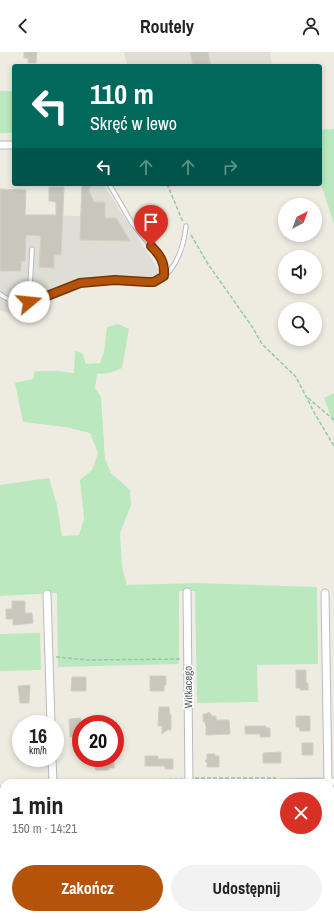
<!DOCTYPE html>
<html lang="pl">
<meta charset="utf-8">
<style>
body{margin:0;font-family:"Archivo Narrow",sans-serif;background:#f2f2f2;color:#222;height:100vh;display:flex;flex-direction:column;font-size:15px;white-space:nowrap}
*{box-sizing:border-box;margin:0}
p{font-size:13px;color:#767676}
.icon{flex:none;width:22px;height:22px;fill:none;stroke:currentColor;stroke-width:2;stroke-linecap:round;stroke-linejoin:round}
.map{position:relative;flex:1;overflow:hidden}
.sheet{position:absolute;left:0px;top:727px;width:334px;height:140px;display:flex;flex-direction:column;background:#fff;border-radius:12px 12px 0 0;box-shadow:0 2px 6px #0003}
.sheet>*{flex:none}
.top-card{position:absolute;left:12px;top:12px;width:310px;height:122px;border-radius:4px;box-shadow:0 2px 6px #0003;background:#00695c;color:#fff;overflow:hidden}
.needle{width:26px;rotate:41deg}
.controls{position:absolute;left:278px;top:146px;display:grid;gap:8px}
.controls a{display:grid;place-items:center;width:44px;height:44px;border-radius:50%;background:#fff;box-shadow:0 2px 6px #0003;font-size:20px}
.speed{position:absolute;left:12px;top:663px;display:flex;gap:8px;font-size:20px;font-weight:700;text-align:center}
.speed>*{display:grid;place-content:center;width:52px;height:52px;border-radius:50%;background:#fff;box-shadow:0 2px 6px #0003;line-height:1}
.speed small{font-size:10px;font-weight:400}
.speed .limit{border:6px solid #d22;background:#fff;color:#111}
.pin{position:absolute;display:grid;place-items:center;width:34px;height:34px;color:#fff;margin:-41px -17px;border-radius:50% 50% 50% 0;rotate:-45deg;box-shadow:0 0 4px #0007}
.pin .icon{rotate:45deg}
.me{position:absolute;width:44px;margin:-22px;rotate:73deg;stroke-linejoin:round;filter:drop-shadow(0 0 3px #0008)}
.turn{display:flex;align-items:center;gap:14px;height:84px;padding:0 12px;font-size:18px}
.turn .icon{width:52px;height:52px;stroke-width:2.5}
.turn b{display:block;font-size:28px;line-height:34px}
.lanes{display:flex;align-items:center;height:38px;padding:0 12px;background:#0003;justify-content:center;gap:20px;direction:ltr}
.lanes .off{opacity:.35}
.round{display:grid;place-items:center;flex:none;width:42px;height:42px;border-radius:21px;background:#f2f2f2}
.summary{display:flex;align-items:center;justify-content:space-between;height:68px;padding:0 12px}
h1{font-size:24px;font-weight:700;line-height:30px}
.primary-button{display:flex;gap:8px;margin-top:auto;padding:8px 12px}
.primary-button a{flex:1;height:46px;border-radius:24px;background:#b45309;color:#fff;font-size:16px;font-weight:700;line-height:46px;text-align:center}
.primary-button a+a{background:#f2f2f2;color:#222}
header{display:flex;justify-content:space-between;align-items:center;height:52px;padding:0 12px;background:#fff;font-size:18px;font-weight:700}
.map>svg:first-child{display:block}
.industrial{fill:#deded6}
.green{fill:#bbe8bf}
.building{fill:#c9c6be;stroke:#d3cfbf}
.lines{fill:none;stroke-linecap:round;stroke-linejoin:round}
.service-casing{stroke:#b9bbc2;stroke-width:5.5}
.minor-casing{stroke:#b9bbc2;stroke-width:9}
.path{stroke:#94c9a8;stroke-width:1.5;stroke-dasharray:4 2;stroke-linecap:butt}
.service{stroke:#fff;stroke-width:3.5}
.minor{stroke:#fff;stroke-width:7}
.route-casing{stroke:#753606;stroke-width:10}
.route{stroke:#b45309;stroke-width:7}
.labels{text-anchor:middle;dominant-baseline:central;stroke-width:3;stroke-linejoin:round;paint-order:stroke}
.street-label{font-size:11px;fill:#5a5d64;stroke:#fff}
</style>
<header><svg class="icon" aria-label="back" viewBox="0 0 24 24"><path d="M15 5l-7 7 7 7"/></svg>Routely<svg class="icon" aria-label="person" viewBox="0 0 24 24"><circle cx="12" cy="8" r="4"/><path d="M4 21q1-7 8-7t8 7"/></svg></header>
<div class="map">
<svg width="334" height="867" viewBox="0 0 334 867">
<rect width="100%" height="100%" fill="#eeece1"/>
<!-- industrial -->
<g class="industrial">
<polygon points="124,0 270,0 272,14 127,14"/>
<polygon points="82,132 103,132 166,229 154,234 93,232 73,239 18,264 0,258 0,162 80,164"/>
</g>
<!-- green -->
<g class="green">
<polygon points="0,39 13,39 12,81 0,81"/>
<polygon points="334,77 334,172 320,129 320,78"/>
<polygon points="118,272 129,277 122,316 110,321 97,322 95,336 101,345 105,407 111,421 130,438 131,453 120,481 122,515 127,533 196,531 317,535 318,612 257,613 258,650 197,651 195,539 179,539 179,612 58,615 57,541 0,544 0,433 49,426 57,453 62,484 79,483 84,467 80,428 92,418 98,401 90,381 65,375 23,370 15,331 33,327 35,319 58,319 74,321 75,299 82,301 86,312 100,311 104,300 107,275"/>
<polygon points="334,341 334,372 324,346"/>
<polygon points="40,581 41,618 0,619 0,582"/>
<polygon points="330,744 334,744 334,867 250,867 288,863 330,863"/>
</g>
<!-- building -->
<g class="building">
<polygon points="24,0 37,0 36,11 28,11 28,6 24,6"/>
<polygon points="190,0 208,0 211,14 193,14"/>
<polygon points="82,132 90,132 89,139 94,150 105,150 105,166 116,166 130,189 80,188"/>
<polygon points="49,135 64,135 61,203 54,202 54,216 39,215 41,184 26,183 25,209 21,209 21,219 0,219 0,137 26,138 25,163 56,163 56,150 49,149"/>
<polygon points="12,549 25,549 25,561 32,561 33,571 13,573 13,567 6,567 6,557 12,557"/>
<polygon points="296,618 306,618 306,631 308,631 308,638 300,638 300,636 296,636"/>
<polygon points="150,624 166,624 166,633 164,633 164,639 150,639"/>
<polygon points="72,625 86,625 86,639 71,639"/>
<polygon points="30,633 29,651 20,651 18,634"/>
<polygon points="159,655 169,655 170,663 171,663 171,678 167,678 162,682 162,674 158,674"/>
<polygon points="209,660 212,664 216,664 216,668 229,668 230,682 206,683 206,675 205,670 203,670 203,662 206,662"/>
<polygon points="296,664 310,664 310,679 300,679 299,675 296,675"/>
<polygon points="81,666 81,684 70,685 69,667"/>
<polygon points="245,674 266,674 266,676 270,676 270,685 260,685 260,682 245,682"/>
<rect x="302" y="691" width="11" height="12"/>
<polygon points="281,700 281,711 263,711 263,701"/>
<polygon points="207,702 215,702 215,704 219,704 219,715 207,715 207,711 205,709 207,707"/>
<polygon points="145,704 158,704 158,707 173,707 173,717 165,717 165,714 145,714"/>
<polygon points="109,706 109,708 114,708 114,716 109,716 109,718 96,718 95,715 93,713 98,707"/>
</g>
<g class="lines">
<!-- service casing -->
<g class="service-casing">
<g id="service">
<polyline points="109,132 132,171 163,209 164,223"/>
<path d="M0,242C26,263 55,236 81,230C91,228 103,228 114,228C128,228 147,235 160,227C177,217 184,193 186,174"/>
<polyline points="16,249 30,235 32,197"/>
</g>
</g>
<!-- minor casing -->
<g class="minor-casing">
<g id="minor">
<polyline points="0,93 14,93"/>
<polyline points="187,540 189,731"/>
<polyline points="325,541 328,730"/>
<polyline points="47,542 51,672"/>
<polyline points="52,706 53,731"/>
<polyline points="281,731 334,730"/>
<polyline points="0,739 4,738"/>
</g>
</g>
<!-- path -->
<g class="path">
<polyline points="167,132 183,170"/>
<polyline points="191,183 208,212 253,276 262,292 296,325 315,362 334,394"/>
<polyline points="308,346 334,368"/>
<polyline points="56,605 89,608 180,607"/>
<polyline points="195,726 276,726"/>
<polyline points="60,731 182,727"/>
</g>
<!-- service -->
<use href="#service" class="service"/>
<!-- minor -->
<use href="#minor" class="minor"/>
</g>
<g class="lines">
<!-- route casing -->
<g class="route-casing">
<path id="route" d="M29,250L42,246L80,231L115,228L147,230H154L164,224C165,210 160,203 151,194"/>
</g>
<!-- route -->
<use href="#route" class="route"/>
</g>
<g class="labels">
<!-- street labels -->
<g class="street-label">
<text transform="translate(188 635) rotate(-91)">Witkacego</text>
</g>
</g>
</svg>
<div class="controls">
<a><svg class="needle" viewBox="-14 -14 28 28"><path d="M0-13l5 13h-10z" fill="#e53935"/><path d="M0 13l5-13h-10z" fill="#767676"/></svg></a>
<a><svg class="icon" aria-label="sound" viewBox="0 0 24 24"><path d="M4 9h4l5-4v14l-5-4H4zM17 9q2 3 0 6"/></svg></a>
<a><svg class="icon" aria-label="search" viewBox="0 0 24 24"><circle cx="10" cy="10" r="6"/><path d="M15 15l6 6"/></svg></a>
</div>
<div class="speed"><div>16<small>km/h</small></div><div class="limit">20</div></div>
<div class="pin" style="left:151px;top:194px;background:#d93025"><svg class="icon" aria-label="arrive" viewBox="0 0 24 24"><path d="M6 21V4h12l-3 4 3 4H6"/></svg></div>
<svg class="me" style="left:29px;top:250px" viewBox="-20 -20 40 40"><circle r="19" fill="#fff"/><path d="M0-13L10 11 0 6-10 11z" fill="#b45309"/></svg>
<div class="top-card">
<div class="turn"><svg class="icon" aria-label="left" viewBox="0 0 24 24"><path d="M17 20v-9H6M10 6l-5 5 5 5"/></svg><div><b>110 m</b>Skręć w lewo</div></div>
<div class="lanes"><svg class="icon" aria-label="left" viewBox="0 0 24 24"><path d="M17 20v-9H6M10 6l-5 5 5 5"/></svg><svg class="icon off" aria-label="ahead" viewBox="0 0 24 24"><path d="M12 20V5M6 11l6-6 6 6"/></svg><svg class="icon off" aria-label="ahead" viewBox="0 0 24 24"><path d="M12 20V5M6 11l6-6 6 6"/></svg><svg class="icon off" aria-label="right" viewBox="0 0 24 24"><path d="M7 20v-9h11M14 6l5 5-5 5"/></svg></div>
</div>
<section class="sheet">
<div class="summary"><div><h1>1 min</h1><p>150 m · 14:21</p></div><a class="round" style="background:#d93025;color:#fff"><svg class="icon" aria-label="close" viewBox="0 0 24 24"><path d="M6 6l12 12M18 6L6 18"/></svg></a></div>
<div class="primary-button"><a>Zakończ</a><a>Udostępnij</a></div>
</section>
</div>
